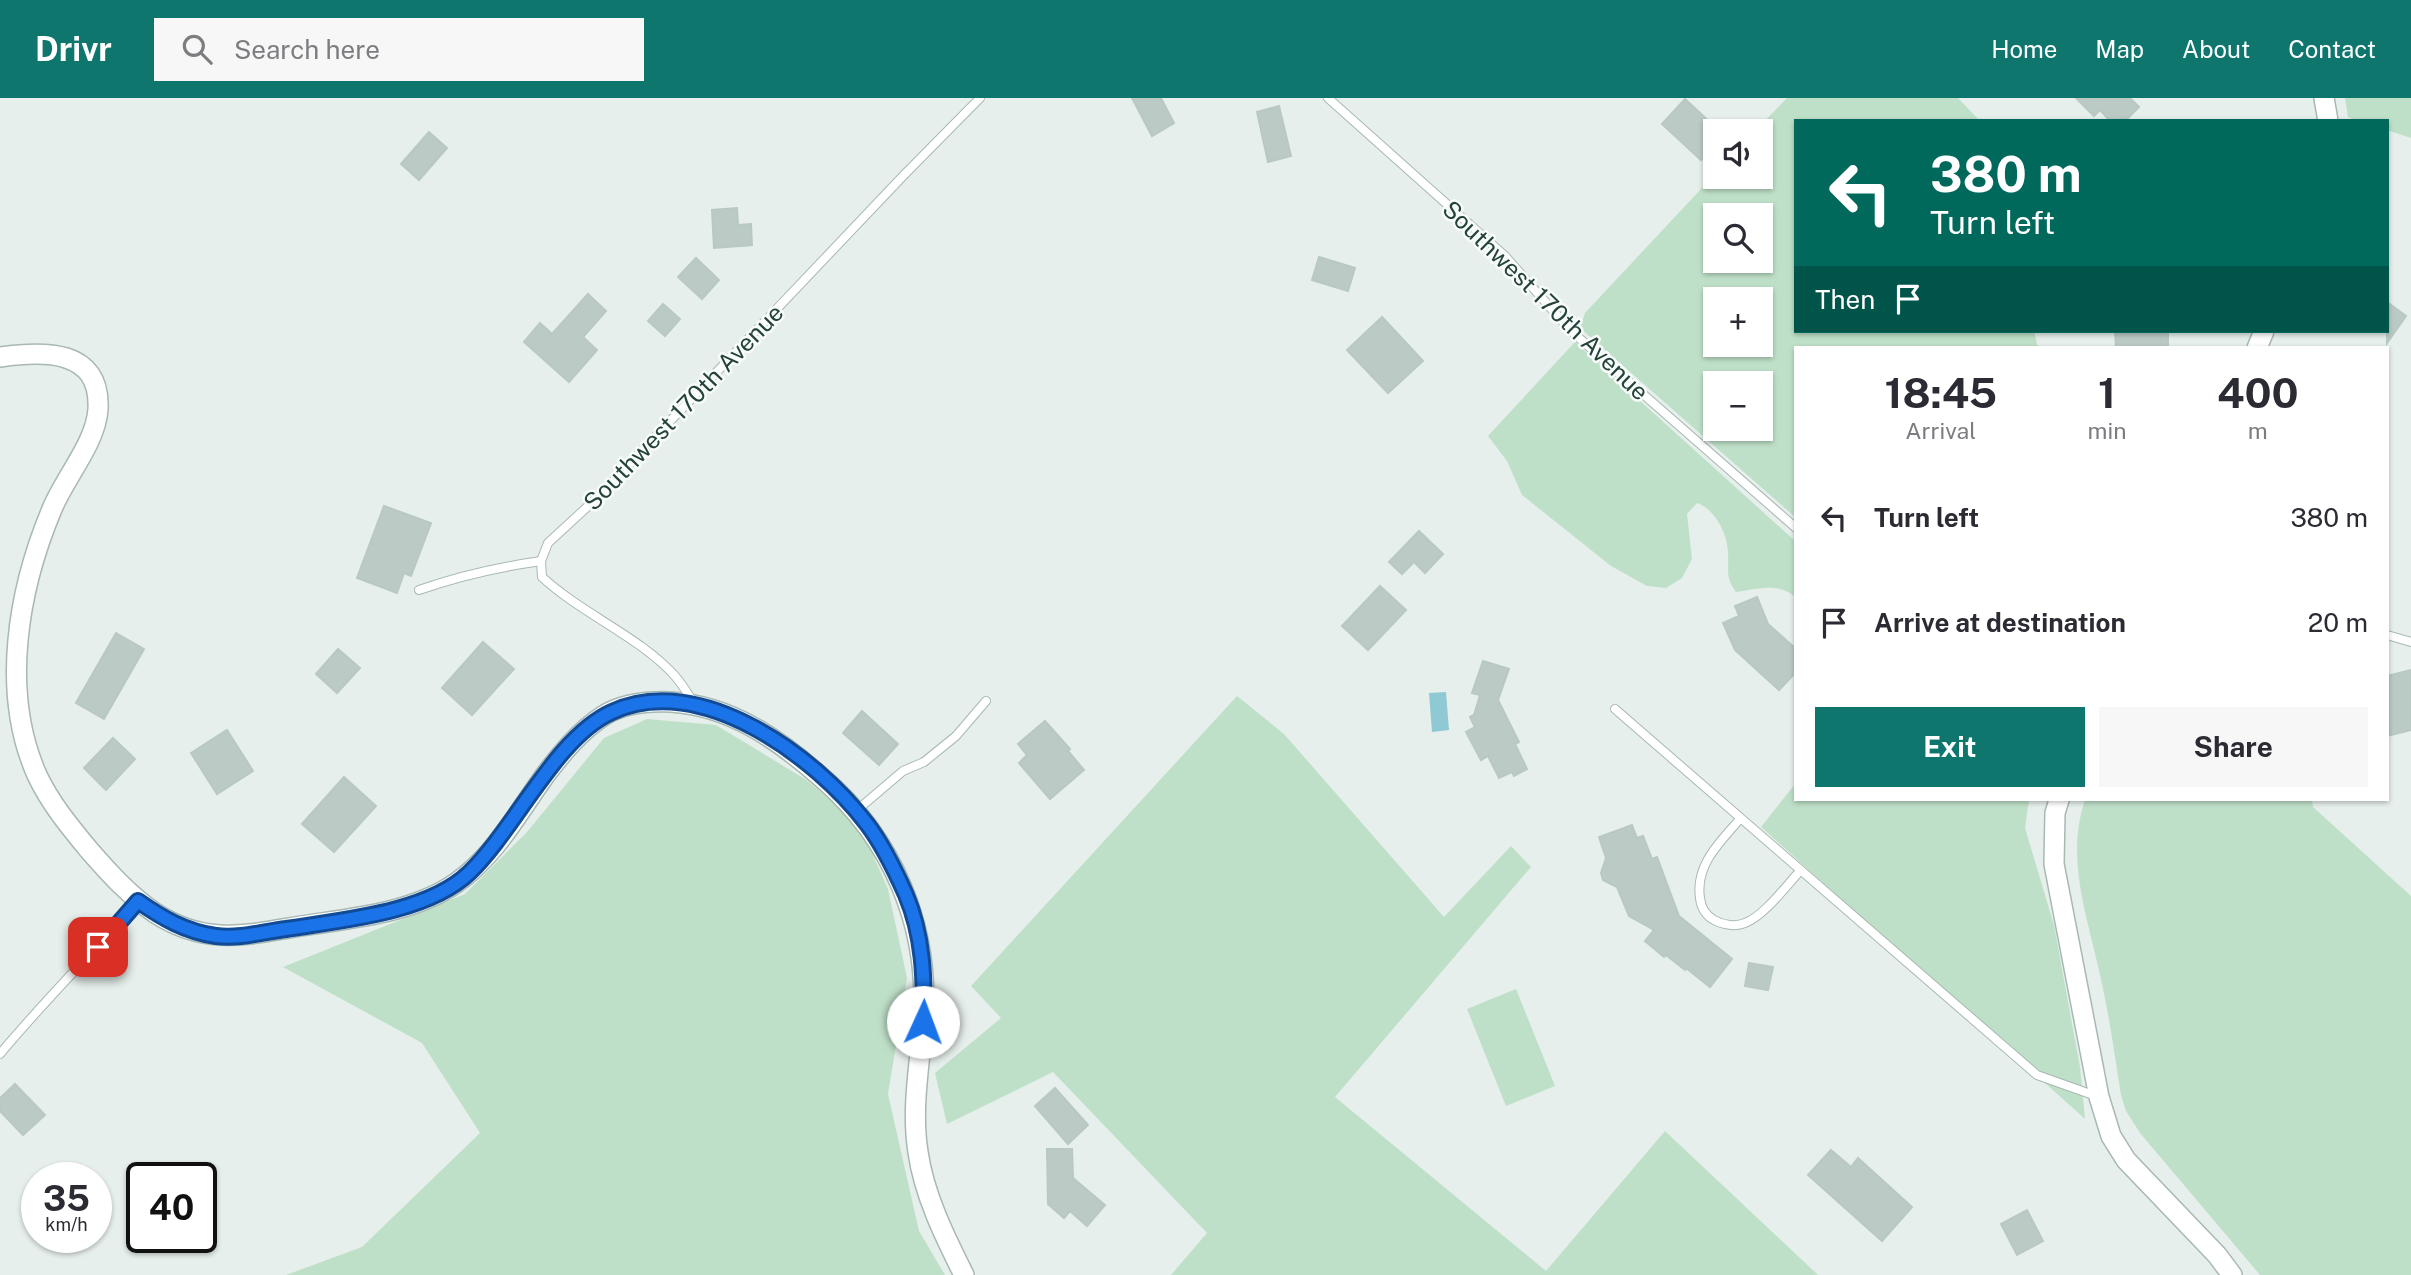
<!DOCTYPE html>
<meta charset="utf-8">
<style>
body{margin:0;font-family:"Public Sans",sans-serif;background:#f7f7f7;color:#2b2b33;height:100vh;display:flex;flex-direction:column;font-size:26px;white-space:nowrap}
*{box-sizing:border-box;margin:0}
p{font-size:23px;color:#7c7c81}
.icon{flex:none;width:38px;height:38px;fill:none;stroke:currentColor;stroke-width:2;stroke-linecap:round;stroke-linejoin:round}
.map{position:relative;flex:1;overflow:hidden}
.side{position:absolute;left:1794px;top:248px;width:595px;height:455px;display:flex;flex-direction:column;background:#fff;border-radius:0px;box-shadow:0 2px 5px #0004}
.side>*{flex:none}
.banner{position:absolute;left:1794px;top:21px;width:595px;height:214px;border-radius:0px;box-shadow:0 2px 5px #0004;background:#00695c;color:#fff;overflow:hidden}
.tools{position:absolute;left:1703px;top:21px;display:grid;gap:14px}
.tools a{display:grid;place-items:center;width:70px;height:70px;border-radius:0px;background:#fff;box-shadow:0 2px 5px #0004;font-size:35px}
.speed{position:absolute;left:21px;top:1064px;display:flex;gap:14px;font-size:35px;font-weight:700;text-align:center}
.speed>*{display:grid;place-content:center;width:91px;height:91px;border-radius:50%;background:#fff;box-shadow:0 2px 5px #0004;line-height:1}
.speed small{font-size:18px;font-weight:400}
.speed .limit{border:4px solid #111;border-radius:10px;background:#fff;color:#111}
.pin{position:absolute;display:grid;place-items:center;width:60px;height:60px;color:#fff;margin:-30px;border-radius:14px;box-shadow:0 4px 10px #0006}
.me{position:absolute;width:77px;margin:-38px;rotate:2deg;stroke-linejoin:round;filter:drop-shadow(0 0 5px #0008)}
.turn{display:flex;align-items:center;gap:24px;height:147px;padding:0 21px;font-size:32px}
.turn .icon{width:91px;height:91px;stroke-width:2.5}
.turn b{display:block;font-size:49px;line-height:60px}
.then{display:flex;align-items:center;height:66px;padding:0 21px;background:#0003;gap:14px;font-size:26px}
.eta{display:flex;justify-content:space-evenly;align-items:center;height:119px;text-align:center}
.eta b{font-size:42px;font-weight:700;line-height:49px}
.button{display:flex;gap:14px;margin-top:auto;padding:14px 21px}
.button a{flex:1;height:80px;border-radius:0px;background:#0f766e;color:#fff;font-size:28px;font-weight:700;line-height:80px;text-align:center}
.button a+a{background:#f7f7f7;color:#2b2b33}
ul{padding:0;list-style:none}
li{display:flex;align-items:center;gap:21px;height:105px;padding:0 21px}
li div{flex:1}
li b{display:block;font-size:26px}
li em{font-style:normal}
header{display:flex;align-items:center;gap:42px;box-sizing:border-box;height:98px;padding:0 35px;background:#0f766e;color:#fff}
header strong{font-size:33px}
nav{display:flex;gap:38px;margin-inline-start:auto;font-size:24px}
.search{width:490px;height:63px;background:#f7f7f7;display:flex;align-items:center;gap:18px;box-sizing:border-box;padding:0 24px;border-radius:0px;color:#7c7c81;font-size:26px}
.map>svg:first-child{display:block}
.green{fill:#bfe0c8;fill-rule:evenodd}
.water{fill:#8ec9d4}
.building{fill:#bbcac4;stroke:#b8c9c2;stroke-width:2}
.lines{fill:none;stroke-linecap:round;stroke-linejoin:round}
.service-casing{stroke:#a8b8b2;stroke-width:10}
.tertiary-casing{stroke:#a8b8b2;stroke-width:22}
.service{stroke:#fff;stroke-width:8}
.tertiary{stroke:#fff;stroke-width:19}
.route-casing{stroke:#114b97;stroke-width:18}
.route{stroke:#1a73e8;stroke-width:12}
.labels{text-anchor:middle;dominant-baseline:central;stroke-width:5;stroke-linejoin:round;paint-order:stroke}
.street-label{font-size:24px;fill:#24423a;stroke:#f7fbf9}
</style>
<header>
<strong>Drivr</strong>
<div class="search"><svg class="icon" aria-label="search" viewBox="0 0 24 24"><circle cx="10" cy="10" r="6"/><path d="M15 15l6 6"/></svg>Search here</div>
<nav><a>Home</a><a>Map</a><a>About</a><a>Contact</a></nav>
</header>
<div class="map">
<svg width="2411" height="1177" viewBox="0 0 2411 1177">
<rect width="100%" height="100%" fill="#e6efeb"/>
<!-- green -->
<g class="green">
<path d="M1787,0H1958L1980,23H1796V233H2034L2038,250H1796L1795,419L1580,230L1585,215L1715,76V79H1760V33H1755ZM1715,117H1760V163H1715ZM1715,201H1760V247H1715ZM1715,285H1760V331H1715Z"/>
<polygon points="2345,0 2411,0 2411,40 2387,32 2387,23 2358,23 2348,19"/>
<path d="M1575,244L1795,443V499C1778,484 1757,491 1736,494C1725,479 1729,474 1728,456C1728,437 1716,412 1697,405L1687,416L1692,461L1682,480L1666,490L1647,488L1611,468L1522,397L1507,363L1488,338Z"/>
<polygon points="1237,598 1284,636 1444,819 1511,748 1531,769 1335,999 1546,1173 1665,1033 1818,1177 1171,1177 1207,1135 1053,974 947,1026 935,975 1001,920 971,888"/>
<polygon points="647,621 716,627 805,681 859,726 888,791 907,880 888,996 919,1133 945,1177 286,1177 362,1149 480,1035 422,945 283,869 465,796 527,734 604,640"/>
<polygon points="1795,686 1796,702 2029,702 2025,730 2054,827 2080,969 2085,1021 1761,729"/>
<path d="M2085,702H2312L2313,709L2411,798V1177H2260L2140,1035L2126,1013L2121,997C2115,960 2110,922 2102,886C2090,825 2064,763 2085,702Z"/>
<polygon points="1516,891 1555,988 1506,1008 1467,911"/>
</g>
<!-- water -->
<polygon class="water" points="1446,594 1449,632 1432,634 1429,595"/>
<!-- building -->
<g class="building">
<polygon points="1132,0 1161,0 1174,25 1152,38"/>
<polygon points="2076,0 2130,0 2139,9 2125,23 2110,23 2100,12 2094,18"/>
<polygon points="1685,1 1715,29 1715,47 1701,62 1662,26"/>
<polygon points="1279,8 1291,58 1268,64 1257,14"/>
<polygon points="429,34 447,50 419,82 401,66"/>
<polygon points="737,110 738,127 751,126 752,147 714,150 712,112"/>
<polygon points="1319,159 1355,170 1348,193 1312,182"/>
<polygon points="696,160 719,182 702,201 678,179"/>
<polygon points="588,196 606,213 583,239 597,252 569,284 524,244 540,225 552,236"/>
<polygon points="2387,204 2406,218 2387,245"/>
<polygon points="663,206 680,221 665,238 648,223"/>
<polygon points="1382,219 1423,263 1388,295 1347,252"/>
<polygon points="2115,233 2168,233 2168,250 2116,250"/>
<polygon points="384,408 431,425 411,478 404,475 397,495 357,480"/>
<polygon points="1419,433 1443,456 1425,475 1414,464 1402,476 1389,464"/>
<polygon points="1380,488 1406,512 1368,552 1342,528"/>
<polygon points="1757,499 1768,526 1796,551 1796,574 1779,592 1735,552 1723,525 1739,518 1735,508"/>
<polygon points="116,535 144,551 104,621 76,605"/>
<polygon points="483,544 514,571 472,617 442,590"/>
<polygon points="338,551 360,570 337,595 316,576"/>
<polygon points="1483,563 1509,571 1498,602 1519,644 1515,646 1527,671 1514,678 1512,674 1499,680 1488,658 1481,662 1466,634 1475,629 1470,619 1474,617 1480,597 1472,595"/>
<polygon points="2411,572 2411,632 2387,638 2387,578"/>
<polygon points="862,613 898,646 879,667 843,635"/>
<polygon points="1045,623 1070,651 1068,653 1084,672 1050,701 1019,665 1027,657 1018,646"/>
<polygon points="227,632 253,673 217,696 191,655"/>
<polygon points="113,640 135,661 106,692 84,670"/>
<polygon points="344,679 376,708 334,754 302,726"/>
<polygon points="1632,727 1637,740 1643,738 1652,761 1657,759 1679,818 1732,861 1710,889 1686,870 1685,872 1666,857 1664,859 1645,843 1654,832 1629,818 1617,789 1603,782 1601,775 1606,760 1599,739"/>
<polygon points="1749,865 1773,869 1768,892 1745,888"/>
<polygon points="15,986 45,1017 23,1037 0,1013 0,1000"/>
<polygon points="1055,990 1088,1027 1068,1046 1035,1008"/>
<polygon points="1047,1051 1072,1051 1073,1080 1105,1107 1087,1128 1070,1113 1064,1120 1048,1106"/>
<polygon points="1831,1052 1851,1069 1858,1060 1912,1109 1882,1143 1808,1077"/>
<polygon points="2027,1112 2043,1143 2017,1157 2001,1126"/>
</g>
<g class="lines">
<!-- service casing -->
<g class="service-casing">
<g id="service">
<polyline points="1328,0 1505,158 1571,233 1796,430"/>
<path d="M419,492C459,478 499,469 541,463"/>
<polyline points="2387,537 2411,544"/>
<path d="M694,605C688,596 682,586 675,578C640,539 582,516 542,479L541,463L548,445L598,399L903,78L980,0"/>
<polyline points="1615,611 2037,977 2096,998"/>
<polyline points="856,713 903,673 924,664 956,638 986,603"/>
<path d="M1740,721C1720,744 1695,767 1700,800C1701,809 1705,817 1714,822C1723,827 1736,829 1745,825C1764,818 1786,788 1800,773"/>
<path d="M0,956C44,903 93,855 138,803"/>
</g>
</g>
<!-- tertiary casing -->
<g class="tertiary-casing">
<g id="tertiary">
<polyline points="2324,0 2328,23"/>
<polyline points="2257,250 2264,233"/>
<path d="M0,259C42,253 101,250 98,311C96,345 65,379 52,411C18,492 0,594 37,677C50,705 70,729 89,752C109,775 130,798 155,815C206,848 246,837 301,828C352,820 413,815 456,785C495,758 519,713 546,676C562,655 580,633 603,618C623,605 647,603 671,604C731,608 778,641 822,680C893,741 930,829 923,923C920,966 911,1010 918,1054C924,1097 945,1139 964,1177"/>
<polyline points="2059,702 2055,715 2054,766 2099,999 2111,1038 2126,1062 2217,1157 2232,1177"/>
</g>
</g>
<!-- service -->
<use href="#service" class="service"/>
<!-- tertiary -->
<use href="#tertiary" class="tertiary"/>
</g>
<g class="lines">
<!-- route casing -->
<g class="route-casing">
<path id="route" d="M98,849L138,803C162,820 186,834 216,838C239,841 263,834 286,831C342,822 427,815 469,775C515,731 556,639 612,614C700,573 815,658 867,726C883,747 895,772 906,797C923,837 925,881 923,924"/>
</g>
<!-- route -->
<use href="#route" class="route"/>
</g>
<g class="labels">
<!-- street labels -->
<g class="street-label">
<text transform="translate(1546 202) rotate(44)">Southwest 170th Avenue</text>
<text transform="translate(683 309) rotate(-46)">Southwest 170th Avenue</text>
</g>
</g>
</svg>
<div class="tools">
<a><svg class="icon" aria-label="sound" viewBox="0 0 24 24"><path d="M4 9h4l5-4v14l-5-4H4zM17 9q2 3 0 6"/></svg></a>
<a><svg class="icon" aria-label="search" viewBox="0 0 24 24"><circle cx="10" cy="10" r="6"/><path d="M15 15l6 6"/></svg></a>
<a>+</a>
<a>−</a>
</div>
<div class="speed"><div>35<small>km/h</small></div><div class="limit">40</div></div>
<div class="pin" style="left:98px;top:849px;background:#d93025"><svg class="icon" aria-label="arrive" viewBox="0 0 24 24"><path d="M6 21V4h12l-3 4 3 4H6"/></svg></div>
<svg class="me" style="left:923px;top:924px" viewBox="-20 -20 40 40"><circle r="19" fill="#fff"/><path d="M0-13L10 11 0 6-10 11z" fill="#1a73e8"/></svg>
<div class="banner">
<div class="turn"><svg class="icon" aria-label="left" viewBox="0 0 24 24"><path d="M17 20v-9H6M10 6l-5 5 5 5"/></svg><div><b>380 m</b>Turn left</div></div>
<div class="then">Then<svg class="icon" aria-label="arrive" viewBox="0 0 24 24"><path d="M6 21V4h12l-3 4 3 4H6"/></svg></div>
</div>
<section class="side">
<div class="eta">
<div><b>18:45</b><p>Arrival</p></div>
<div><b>1</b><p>min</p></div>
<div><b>400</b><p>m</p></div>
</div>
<ul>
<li><svg class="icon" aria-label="left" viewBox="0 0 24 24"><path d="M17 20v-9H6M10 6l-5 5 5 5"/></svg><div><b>Turn left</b></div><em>380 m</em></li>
<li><svg class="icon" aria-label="arrive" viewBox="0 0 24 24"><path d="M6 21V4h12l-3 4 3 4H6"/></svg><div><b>Arrive at destination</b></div><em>20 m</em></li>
</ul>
<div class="button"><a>Exit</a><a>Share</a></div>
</section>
</div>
